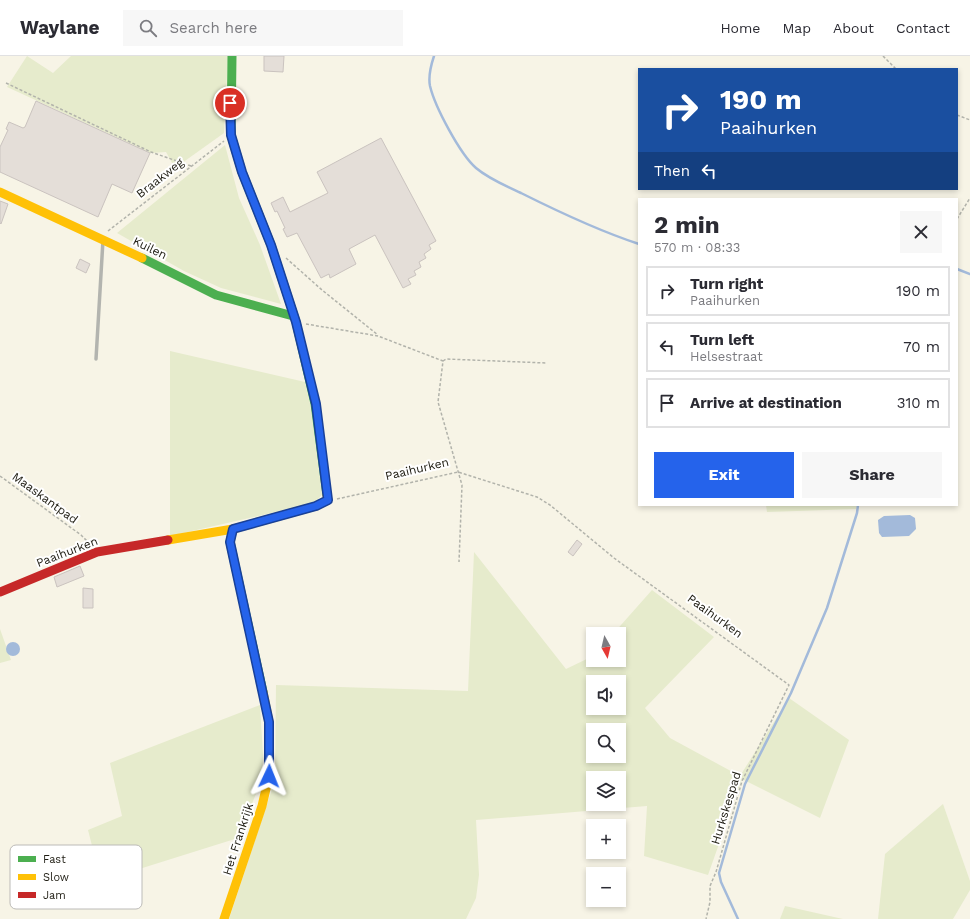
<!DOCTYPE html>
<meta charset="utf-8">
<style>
body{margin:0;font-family:"Work Sans",sans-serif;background:#f7f7f7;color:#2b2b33;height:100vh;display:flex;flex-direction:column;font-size:15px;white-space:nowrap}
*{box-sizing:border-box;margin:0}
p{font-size:13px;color:#7c7c81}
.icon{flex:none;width:22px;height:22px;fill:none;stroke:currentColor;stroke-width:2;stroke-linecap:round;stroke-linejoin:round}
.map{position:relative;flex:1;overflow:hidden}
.panel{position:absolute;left:638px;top:142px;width:320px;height:308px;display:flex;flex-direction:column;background:#fff;border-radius:0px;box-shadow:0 2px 6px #0003}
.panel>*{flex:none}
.hud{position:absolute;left:638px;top:12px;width:320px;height:122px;border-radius:0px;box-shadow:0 2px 6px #0003;background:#1a4fa0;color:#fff;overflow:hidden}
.needle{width:26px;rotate:172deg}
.buttons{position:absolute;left:586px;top:571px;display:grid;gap:8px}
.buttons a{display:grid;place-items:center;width:40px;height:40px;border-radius:0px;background:#fff;box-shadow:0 2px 6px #0003;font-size:20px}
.pin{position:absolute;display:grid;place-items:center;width:34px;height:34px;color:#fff;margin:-17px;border:2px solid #fff;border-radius:50%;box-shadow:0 1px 4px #0007}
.me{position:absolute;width:44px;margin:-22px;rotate:2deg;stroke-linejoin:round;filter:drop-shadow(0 0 3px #0008)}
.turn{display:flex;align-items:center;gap:14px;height:84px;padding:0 16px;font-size:18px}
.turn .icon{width:52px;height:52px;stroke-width:2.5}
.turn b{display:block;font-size:28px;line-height:34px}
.then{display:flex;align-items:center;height:38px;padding:0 16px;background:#0003;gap:8px;font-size:15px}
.round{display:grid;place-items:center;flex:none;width:42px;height:42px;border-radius:0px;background:#f7f7f7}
.head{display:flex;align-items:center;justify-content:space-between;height:68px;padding:0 16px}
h1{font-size:24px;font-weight:700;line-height:30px}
.button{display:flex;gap:8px;margin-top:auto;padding:8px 16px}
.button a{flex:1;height:46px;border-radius:0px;background:#2563eb;color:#fff;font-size:16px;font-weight:700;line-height:46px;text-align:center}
.button a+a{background:#f7f7f7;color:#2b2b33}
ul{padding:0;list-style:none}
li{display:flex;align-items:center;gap:12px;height:50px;margin:0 8px 6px;padding:0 8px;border:2px solid #e1e1e2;border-radius:0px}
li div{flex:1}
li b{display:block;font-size:15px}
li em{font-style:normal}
header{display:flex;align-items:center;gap:24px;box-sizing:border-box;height:56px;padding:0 20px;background:#fff;border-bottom:1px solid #e1e1e2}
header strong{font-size:19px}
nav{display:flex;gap:22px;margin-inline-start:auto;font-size:14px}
.search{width:280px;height:36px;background:#f7f7f7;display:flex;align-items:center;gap:10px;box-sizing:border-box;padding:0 14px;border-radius:0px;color:#7c7c81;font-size:15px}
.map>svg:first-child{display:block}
.green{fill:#e6ebcc;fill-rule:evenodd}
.water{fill:#a3bada}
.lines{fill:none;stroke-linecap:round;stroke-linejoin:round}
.stream{stroke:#a3bada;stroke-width:2.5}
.building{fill:#e4ded8;stroke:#cac3bf}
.path{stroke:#b2b3ab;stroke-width:1.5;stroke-dasharray:3 2;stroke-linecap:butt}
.lane{stroke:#b3b4af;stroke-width:3.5}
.fast{stroke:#4caf50;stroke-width:9}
.slow{stroke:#ffc107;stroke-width:9}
.jam{stroke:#c62828;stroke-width:9}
.route-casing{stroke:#184099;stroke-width:10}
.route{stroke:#2563eb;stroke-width:7}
.labels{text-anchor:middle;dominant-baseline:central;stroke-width:4;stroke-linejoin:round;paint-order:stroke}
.street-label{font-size:12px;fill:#1e1c12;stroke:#fff}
.key{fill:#fff;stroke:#bcbbb8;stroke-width:1}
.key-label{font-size:11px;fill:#1e1c12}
</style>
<header>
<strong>Waylane</strong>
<div class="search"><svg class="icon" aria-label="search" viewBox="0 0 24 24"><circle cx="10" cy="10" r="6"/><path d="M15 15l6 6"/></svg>Search here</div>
<nav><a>Home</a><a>Map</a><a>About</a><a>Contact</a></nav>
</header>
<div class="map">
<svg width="970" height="863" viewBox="0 0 970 863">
<rect width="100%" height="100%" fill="#f7f4e6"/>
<!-- green -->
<g class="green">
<polygon points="27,0 53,17 71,0 228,0 224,77 175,112 166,96 151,97 7,31"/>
<polygon points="225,89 239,142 260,189 281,248 221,232 184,215 117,177"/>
<polygon points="170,295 305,326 310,348 324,436 315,447 170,480"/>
<polygon points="766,449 857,449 856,453 767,456"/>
<path d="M474,496L566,613L593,600V604H619V578H613L652,534L714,581L645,652L670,682L740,720L789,642L849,684L820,762L742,723L708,819L644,800L647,750L476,764L479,819L476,842L466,863H229L275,724L276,629L468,635ZM593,626H619V652H593ZM593,674H619V700H593ZM593,722H619V748H593Z"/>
<polygon points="0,573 11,604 0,607"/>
<polygon points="260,649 263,699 262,723 238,782 101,825 88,774 122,760 110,707"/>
<polygon points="943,748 970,825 970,834 953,863 878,863 885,798"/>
<polygon points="785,850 843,863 780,863"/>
</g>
<!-- water -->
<g class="water">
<polygon points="910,459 915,462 916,473 909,480 882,481 879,477 878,464 884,460"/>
<circle cx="13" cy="593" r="7"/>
</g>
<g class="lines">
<!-- stream -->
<g class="stream">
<path d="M434,0C431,9 428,20 430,30C435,51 460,98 476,112C489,123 506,130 521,137C559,156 599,175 639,188"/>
<polyline points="957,213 970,218"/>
<polyline points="738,863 721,826 719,817 745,728 791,637 827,552 857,457 858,449"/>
</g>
</g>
<!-- building -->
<g class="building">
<polygon points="264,0 284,0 283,16 264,15"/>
<polygon points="36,45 150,97 132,137 112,128 98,161 0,116 0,91 8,74 6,73 9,66 23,72 25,71"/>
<polygon points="381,82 436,185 429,189 431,193 424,198 426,202 419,206 421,211 414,215 416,219 408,223 411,228 403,232 375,179 349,193 356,208 330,222 329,218 321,222 297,177 287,181 283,173 285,172 277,155 275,156 271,147 283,141 290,156 328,137 317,116"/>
<polygon points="0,145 8,148 1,168 0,167"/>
<polygon points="80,203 90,208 86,217 76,212"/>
<polygon points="577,484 582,488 573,500 568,496"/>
<polygon points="80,510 84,520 57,531 54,521"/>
<polygon points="83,532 93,533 93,552 83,552"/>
</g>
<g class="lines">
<!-- path -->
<g class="path">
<polyline points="883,0 896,13"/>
<polyline points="6,27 151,96 191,110"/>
<polyline points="957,59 970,64"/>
<polyline points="957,163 970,142"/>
<polyline points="108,175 224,85"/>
<polyline points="286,202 322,234 378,279"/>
<polyline points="306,268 378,280 443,305 438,346 462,429 459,506"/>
<polyline points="443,305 446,303 546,307"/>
<polyline points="0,420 81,479 91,489"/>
<polyline points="337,443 458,416 537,441 550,449 614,502 789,629 742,725 716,816 710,830 710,846 706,863"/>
</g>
<!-- lane -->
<polyline class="lane" points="96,303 103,184"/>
<!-- fast -->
<g class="fast">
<polyline points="232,0 231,79 242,116 271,189 296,266 315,348 327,439"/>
<polyline points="142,202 216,239 293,260"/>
<polyline points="233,473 230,486 263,636"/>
</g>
<!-- slow -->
<g class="slow">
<polyline points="0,136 142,202"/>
<polyline points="168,484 233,473 316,450 328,444 327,439"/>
<polyline points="224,863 262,750 269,720 269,666 263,636"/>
</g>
<!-- jam -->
<polyline class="jam" points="0,536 97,496 168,484"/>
</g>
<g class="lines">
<!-- route casing -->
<g class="route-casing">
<polyline id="route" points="230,47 231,79 242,116 271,189 296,266 316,348 328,444 316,450 233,473 230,486 269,666 269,720"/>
</g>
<!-- route -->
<use href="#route" class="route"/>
</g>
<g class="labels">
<!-- street labels -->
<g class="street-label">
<text transform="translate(160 122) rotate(-38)">Braakweg</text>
<text transform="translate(150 192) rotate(26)">Kuilen</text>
<text transform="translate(417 413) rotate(-13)">Paaihurken</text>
<text transform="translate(45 442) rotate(36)">Maaskantpad</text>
<text transform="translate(67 496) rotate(-21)">Paaihurken</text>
<text transform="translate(715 560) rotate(36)">Paaihurken</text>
<text transform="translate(726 752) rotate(-73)">Hurkskespad</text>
<text transform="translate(238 783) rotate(-72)">Het Frankrijk</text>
</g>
</g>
<!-- legend -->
<rect x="10" y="789" width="132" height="64" rx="6" class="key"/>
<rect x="18" y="800" width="18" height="6" fill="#4caf50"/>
<rect x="18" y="818" width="18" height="6" fill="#ffc107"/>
<rect x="18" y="836" width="18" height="6" fill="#c62828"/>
<g class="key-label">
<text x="43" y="807">Fast</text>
<text x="43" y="825">Slow</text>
<text x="43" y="843">Jam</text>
</g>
</svg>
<div class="buttons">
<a><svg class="needle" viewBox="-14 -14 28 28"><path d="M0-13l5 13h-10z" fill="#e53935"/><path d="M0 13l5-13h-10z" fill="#7c7c81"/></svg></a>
<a><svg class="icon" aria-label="sound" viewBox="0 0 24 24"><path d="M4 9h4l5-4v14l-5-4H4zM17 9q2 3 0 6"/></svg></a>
<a><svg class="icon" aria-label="search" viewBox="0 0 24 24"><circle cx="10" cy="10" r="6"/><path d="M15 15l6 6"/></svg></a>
<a><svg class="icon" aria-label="layers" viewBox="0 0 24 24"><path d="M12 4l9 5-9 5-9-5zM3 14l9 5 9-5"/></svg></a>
<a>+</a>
<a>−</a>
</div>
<div class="pin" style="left:230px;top:47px;background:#d93025"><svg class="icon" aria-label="arrive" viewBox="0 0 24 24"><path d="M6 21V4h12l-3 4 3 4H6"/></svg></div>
<svg class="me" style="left:269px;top:720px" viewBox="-20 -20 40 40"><path d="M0-17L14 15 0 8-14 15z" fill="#2563eb" stroke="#fff" stroke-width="4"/></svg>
<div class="hud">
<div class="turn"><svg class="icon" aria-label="right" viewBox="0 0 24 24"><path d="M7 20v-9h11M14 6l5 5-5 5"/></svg><div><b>190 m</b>Paaihurken</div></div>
<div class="then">Then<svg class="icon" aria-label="left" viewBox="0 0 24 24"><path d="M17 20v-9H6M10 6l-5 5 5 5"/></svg></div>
</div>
<section class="panel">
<div class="head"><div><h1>2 min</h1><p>570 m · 08:33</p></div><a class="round"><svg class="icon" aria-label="close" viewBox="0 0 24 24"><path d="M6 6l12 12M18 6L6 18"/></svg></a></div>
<ul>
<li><svg class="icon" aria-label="right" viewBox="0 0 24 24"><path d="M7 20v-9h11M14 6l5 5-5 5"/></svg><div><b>Turn right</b><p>Paaihurken</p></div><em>190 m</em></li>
<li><svg class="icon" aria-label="left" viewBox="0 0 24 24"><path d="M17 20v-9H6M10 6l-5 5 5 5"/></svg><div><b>Turn left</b><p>Helsestraat</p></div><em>70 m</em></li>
<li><svg class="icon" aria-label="arrive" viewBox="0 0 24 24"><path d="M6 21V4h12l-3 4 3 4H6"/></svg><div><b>Arrive at destination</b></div><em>310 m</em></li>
</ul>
<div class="button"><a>Exit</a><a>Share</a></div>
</section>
</div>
